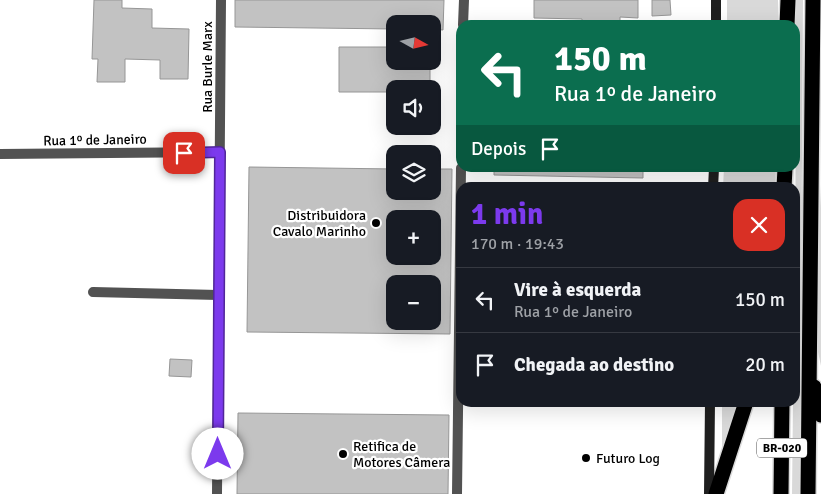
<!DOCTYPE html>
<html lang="pt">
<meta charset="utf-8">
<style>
body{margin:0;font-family:Signika,sans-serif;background:#242831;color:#f1f3f6;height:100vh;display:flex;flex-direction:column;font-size:19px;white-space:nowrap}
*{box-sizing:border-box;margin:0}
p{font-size:16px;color:#9ea1a6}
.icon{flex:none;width:28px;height:28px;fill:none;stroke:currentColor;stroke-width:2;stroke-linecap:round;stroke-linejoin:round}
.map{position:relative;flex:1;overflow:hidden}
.drawer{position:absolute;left:456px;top:182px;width:344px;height:225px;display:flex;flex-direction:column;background:#171b24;border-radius:15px;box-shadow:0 5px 20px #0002}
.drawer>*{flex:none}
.banner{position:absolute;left:456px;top:20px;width:344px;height:152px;border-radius:15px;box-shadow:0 5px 20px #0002;background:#0b6e4f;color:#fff;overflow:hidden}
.needle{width:32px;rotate:98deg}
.fabs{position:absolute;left:386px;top:15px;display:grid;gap:10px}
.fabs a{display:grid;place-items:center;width:55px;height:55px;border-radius:10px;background:#171b24;box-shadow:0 5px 20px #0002;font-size:25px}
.pin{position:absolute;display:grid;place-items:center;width:42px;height:42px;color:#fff;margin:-21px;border-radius:10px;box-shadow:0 2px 8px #0006}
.me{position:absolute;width:55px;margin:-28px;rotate:0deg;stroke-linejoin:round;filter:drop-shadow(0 0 4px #0008)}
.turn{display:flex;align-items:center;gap:18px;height:105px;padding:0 15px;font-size:22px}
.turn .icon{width:65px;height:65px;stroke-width:2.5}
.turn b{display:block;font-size:35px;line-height:42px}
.then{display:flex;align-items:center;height:48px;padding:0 15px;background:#0003;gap:10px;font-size:19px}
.round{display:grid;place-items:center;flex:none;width:52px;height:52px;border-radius:15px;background:#242831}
.head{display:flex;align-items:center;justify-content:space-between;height:85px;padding:0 15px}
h1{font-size:30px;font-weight:800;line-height:38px;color:#7c3aed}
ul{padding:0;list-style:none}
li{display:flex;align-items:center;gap:15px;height:65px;padding:0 15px;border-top:1px solid #363941}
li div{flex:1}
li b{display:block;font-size:19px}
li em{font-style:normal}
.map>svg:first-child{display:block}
.green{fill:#d9d9d9}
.building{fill:#c2c2c2;stroke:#969696;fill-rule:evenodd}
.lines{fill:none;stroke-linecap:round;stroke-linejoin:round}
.highway-casing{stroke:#dbdbdb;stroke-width:18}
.street{stroke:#525252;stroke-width:10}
.secondary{stroke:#1f1f1f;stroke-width:10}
.highway{stroke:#000;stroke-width:15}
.route-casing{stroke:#51269a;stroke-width:12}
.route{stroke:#7c3aed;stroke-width:9}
.poi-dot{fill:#000;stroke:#fff;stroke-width:2}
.labels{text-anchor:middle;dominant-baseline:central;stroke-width:4.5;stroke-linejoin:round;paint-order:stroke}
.shield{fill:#fff;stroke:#4c4c4c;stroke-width:1}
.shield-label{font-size:12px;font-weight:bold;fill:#000}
.street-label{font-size:14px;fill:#000;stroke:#fff}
.poi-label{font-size:14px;fill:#000;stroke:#fff;text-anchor:start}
</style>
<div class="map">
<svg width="821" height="494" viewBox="0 0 821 494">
<rect width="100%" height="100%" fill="#fff"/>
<!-- green -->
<g class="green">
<rect x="727" y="0" width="51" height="25"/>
<polygon points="796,0 803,0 800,494 792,494 793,403 795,402"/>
<polygon points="724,168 776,168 775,187 723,187"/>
<polygon points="821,184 821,366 818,352 818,257"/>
<polygon points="722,403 741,403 722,465"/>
</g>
<!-- building -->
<g class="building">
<polygon points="94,0 122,0 122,8 152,9 152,28 189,29 188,79 160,79 160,60 125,59 125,82 97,82 98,59 92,59"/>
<polygon points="235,0 444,0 443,30 432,29 432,24 395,24 395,29 235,27"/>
<polygon points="534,0 638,0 638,18 620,17 620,25 582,25 582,19 534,18"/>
<polygon points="652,0 670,0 671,15 652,16"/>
<polygon points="339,47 395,47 395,61 430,61 430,89 395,89 395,92 339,92"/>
<path d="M249,167L395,169V191H432V169H452L450,334L247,332ZM395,219H432V256H395ZM395,284H432V321H395Z"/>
<polygon points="494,168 672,168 672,170 643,170 643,178 494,175"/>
<polygon points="170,359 192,360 191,377 169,376"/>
<polygon points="238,413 449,415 448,494 237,494"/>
</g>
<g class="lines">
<!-- highway casing -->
<g class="highway-casing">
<g id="highway">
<polyline points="787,25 788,0"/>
<polyline points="784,188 785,168"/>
<polyline points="814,387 821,415"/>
<polyline points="716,494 746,402"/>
<polyline points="781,494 782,402"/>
<polyline points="808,494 813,0"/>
</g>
</g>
<!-- street -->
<g class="street">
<polyline points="463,25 464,0"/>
<polyline points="0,154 220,152"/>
<polyline points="93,292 218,295"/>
<polyline points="217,494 221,0"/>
<polyline points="457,494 461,168"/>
</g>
<!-- secondary -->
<g class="secondary">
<polyline points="716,25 716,0"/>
<polyline points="713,188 714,168"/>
<polyline points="709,494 710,402"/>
</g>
<!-- highway -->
<use href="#highway" class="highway"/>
</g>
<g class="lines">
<!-- route casing -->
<g class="route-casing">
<polyline id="route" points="184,153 220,152 218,454"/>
</g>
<!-- route -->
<use href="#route" class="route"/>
</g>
<!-- markers -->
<g class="poi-dot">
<circle cx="376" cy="223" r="5"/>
<circle cx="343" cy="454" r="5"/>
<circle cx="586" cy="458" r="5"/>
</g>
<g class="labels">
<!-- shield labels -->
<rect class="shield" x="757" y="438.5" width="50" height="19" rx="4"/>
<g class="shield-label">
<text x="782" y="448">BR-020</text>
</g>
<!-- street labels -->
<g class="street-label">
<text transform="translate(207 67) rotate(-90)">Rua Burle Marx</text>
<text transform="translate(95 140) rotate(-1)">Rua 1º de Janeiro</text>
</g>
<!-- poi labels -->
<g class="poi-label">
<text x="366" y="215" text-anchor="end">Distribuidora<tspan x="366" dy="16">Cavalo Marinho</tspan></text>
<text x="353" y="446">Retifica de<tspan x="353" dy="16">Motores Câmera</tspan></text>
<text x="596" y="458">Futuro Log</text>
</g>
</g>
</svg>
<div class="fabs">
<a><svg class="needle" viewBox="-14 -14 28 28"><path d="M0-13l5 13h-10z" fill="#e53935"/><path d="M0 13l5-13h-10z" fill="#9ea1a6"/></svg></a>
<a><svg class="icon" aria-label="sound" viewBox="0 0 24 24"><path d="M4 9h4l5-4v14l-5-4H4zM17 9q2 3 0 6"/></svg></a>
<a><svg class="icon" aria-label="layers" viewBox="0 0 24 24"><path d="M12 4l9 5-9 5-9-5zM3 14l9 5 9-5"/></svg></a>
<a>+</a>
<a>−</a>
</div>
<div class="pin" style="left:184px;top:153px;background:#d93025"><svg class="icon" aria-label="arrive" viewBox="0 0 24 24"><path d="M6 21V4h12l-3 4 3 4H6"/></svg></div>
<svg class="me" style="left:218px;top:454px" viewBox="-20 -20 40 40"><circle r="19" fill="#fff"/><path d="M0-13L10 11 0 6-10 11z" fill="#7c3aed"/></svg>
<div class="banner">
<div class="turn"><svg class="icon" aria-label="left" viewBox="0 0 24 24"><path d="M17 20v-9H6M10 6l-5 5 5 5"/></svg><div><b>150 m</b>Rua 1º de Janeiro</div></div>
<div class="then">Depois<svg class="icon" aria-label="arrive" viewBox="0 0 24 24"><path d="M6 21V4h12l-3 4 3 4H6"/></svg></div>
</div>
<section class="drawer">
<div class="head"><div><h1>1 min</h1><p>170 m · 19:43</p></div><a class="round" style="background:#d93025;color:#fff"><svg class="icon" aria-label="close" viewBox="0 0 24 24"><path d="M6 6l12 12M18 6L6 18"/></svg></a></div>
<ul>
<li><svg class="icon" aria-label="left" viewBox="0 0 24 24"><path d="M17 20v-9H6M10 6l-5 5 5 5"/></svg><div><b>Vire à esquerda</b><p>Rua 1º de Janeiro</p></div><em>150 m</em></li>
<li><svg class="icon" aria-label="arrive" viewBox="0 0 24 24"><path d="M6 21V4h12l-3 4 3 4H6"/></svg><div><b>Chegada ao destino</b></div><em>20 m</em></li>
</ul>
</section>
</div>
